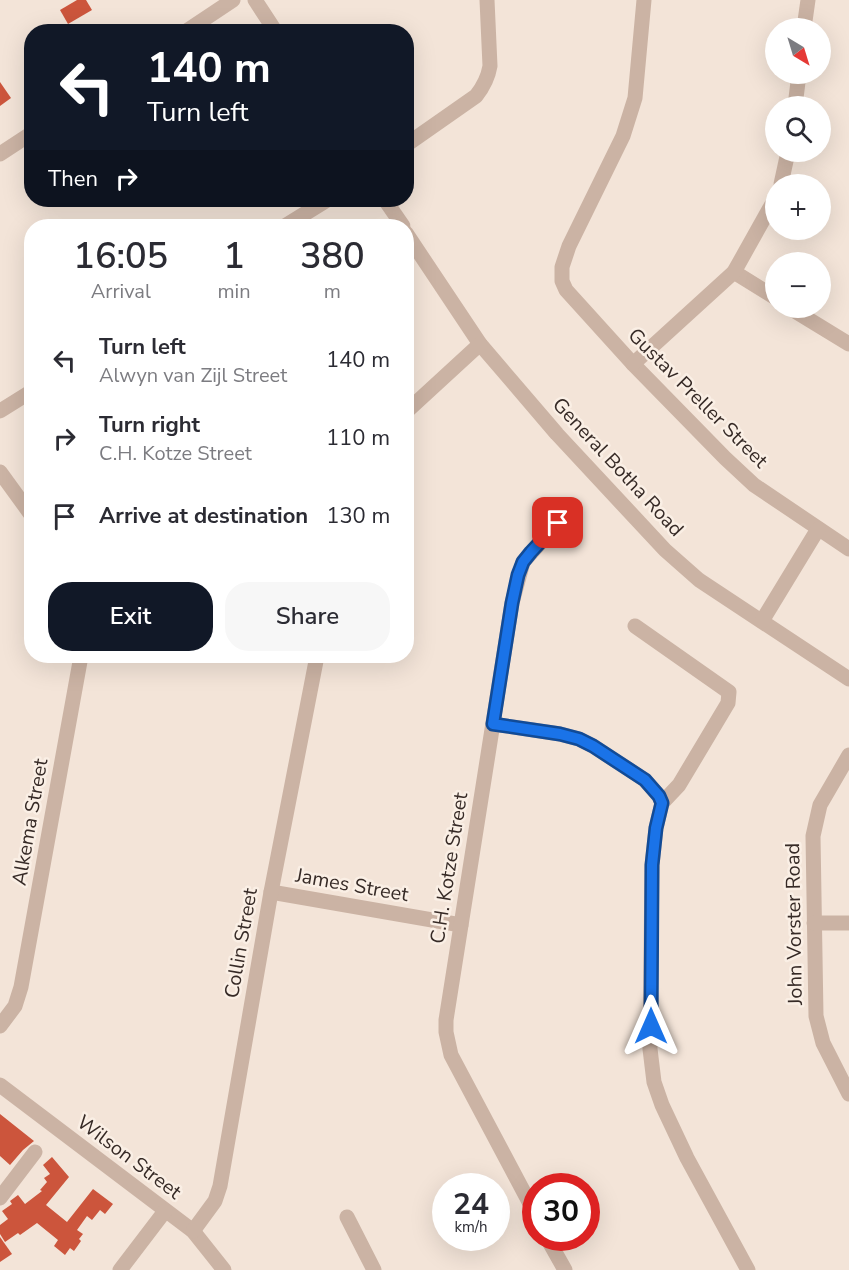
<!DOCTYPE html>
<meta charset="utf-8">
<style>
body{margin:0;font-family:"Nunito Sans",sans-serif;background:#f7f7f7;color:#2b2b33;height:100vh;display:flex;flex-direction:column;font-size:22px;white-space:nowrap}
*{box-sizing:border-box;margin:0}
p{font-size:20px;color:#7c7c81}
.icon{flex:none;width:33px;height:33px;fill:none;stroke:currentColor;stroke-width:2;stroke-linecap:round;stroke-linejoin:round}
.map{position:relative;flex:1;overflow:hidden}
.sheet{position:absolute;left:24px;top:219px;width:390px;height:444px;display:flex;flex-direction:column;background:#fff;border-radius:24px;box-shadow:0 6px 24px #0002}
.sheet>*{flex:none}
.top-card{position:absolute;left:24px;top:24px;width:390px;height:183px;border-radius:24px;box-shadow:0 6px 24px #0002;background:#111827;color:#fff;overflow:hidden}
.needle{width:39px;rotate:142deg}
.controls{position:absolute;left:765px;top:18px;display:grid;gap:12px}
.controls a{display:grid;place-items:center;width:66px;height:66px;border-radius:50%;background:#fff;box-shadow:0 6px 24px #0002;font-size:30px}
.speed{position:absolute;left:432px;top:1173px;display:flex;gap:12px;font-size:30px;font-weight:700;text-align:center}
.speed>*{display:grid;place-content:center;width:78px;height:78px;border-radius:50%;background:#fff;box-shadow:0 6px 24px #0002;line-height:1}
.speed small{font-size:15px;font-weight:400}
.speed .limit{border:9px solid #d22;background:#fff;color:#111}
.pin{position:absolute;display:grid;place-items:center;width:51px;height:51px;color:#fff;margin:-26px;border-radius:12px;box-shadow:0 3px 9px #0006}
.me{position:absolute;width:66px;margin:-33px;rotate:0deg;stroke-linejoin:round;filter:drop-shadow(0 0 4px #0008)}
.turn{display:flex;align-items:center;gap:21px;height:126px;padding:0 24px;font-size:27px}
.turn .icon{width:78px;height:78px;stroke-width:2.5}
.turn b{display:block;font-size:42px;line-height:51px}
.then{display:flex;align-items:center;height:57px;padding:0 24px;background:#0003;gap:12px;font-size:22px}
.eta{display:flex;justify-content:space-evenly;align-items:center;height:102px;text-align:center}
.eta b{font-size:36px;font-weight:600;line-height:42px}
.button{display:flex;gap:12px;margin-top:auto;padding:12px 24px}
.button a{flex:1;height:69px;border-radius:24px;background:#111827;color:#fff;font-size:24px;font-weight:600;line-height:69px;text-align:center}
.button a+a{background:#f7f7f7;color:#2b2b33}
ul{padding:0;list-style:none}
li{display:flex;align-items:center;gap:18px;height:78px;padding:0 24px}
li div{flex:1}
li b{display:block;font-size:22px}
li em{font-style:normal}
.map>svg:first-child{display:block}
.building{fill:#cc553c}
.lines{fill:none;stroke-linecap:round;stroke-linejoin:round}
.minor{stroke:#cbb3a4;stroke-width:15}
.route-casing{stroke:#114b97;stroke-width:15}
.route{stroke:#1a73e8;stroke-width:10}
.labels{text-anchor:middle;dominant-baseline:central;stroke-width:5;stroke-linejoin:round;paint-order:stroke}
.street-label{font-size:20px;fill:#362a26;stroke:#faefe5}
</style>
<div class="map">
<svg width="849" height="1270" viewBox="0 0 849 1270">
<rect width="100%" height="100%" fill="#f3e4d8"/>
<!-- building -->
<g class="building">
<polygon points="77,0 86,0 92,10 68,24 60,10"/>
<polygon points="0,82 11,98 0,106"/>
<polygon points="0,1114 34,1141 23,1150 10,1165 0,1156"/>
<polygon points="52,1157 69,1177 46,1205 67,1222 93,1189 113,1204 105,1214 100,1210 92,1220 87,1216 77,1230 83,1234 79,1239 81,1241 74,1251 70,1248 65,1255 54,1246 58,1240 37,1223 20,1235 18,1233 5,1242 0,1234 0,1225 8,1219 2,1211 12,1204 10,1201 18,1195 25,1204 42,1191 40,1190 47,1182 44,1178 50,1174 43,1165"/>
<polygon points="0,1237 12,1254 0,1262"/>
</g>
<g class="lines">
<!-- minor -->
<g class="minor">
<polyline points="255,0 276,32"/>
<polyline points="644,0 635,98 623,136 569,246 562,267 562,281 566,290 633,364 725,458 754,485 849,549"/>
<polyline points="804,28 808,0"/>
<polyline points="185,32 233,0"/>
<polyline points="795,106 799,74"/>
<path d="M406,145L476,96C484,86 488,78 490,66L487,0"/>
<polyline points="0,154 32,133"/>
<polyline points="781,184 788,152"/>
<polyline points="385,200 403,226"/>
<polyline points="285,226 327,200"/>
<polyline points="406,233 480,344 557,434 665,550 699,580 849,679"/>
<polyline points="734,272 776,298"/>
<polyline points="790,308 849,344"/>
<polyline points="633,364 734,272 776,197"/>
<polyline points="0,411 32,391"/>
<polyline points="406,412 480,344"/>
<polyline points="0,472 32,516"/>
<polyline points="762,621 818,529"/>
<polyline points="635,626 729,692 728,703 679,785 662,803"/>
<polyline points="493,724 560,734 579,739 593,746 645,780 659,796 662,803 656,828 652,865 650,1049 654,1082 662,1105 687,1158 748,1270"/>
<polyline points="849,755 820,805 813,836 816,1016 823,1043 849,1094"/>
<polyline points="271,892 461,925"/>
<polyline points="814,923 849,923"/>
<polyline points="0,1026 15,1006 21,987 81,656"/>
<polyline points="0,1085 193,1231 224,1270"/>
<polyline points="0,1198 35,1152"/>
<polyline points="536,1215 451,1055 446,1032 446,1020 512,603 523,562 558,523"/>
<polyline points="347,1217 374,1270"/>
<polyline points="193,1231 215,1201 220,1186 271,892 317,656"/>
<polyline points="547,1238 565,1270"/>
<polyline points="120,1270 165,1211"/>
</g>
</g>
<g class="lines">
<!-- route casing -->
<g class="route-casing">
<polyline id="route" points="558,523 531,552 523,562 518,575 512,603 493,724 560,734 579,739 593,746 645,780 659,796 662,803 656,828 652,865 651,1026"/>
</g>
<!-- route -->
<use href="#route" class="route"/>
</g>
<g class="labels">
<!-- street labels -->
<g class="street-label">
<text transform="translate(698 398) rotate(45)">Gustav Preller Street</text>
<text transform="translate(618 467) rotate(47)">General Botha Road</text>
<text transform="translate(30 822) rotate(-80)">Alkema Street</text>
<text transform="translate(449 868) rotate(-81)">C.H. Kotze Street</text>
<text transform="translate(352 885) rotate(10)">James Street</text>
<text transform="translate(794 924) rotate(-91)">John Vorster Road</text>
<text transform="translate(241 943) rotate(-80)">Collin Street</text>
<text transform="translate(129 1157) rotate(37)">Wilson Street</text>
</g>
</g>
</svg>
<div class="controls">
<a><svg class="needle" viewBox="-14 -14 28 28"><path d="M0-13l5 13h-10z" fill="#e53935"/><path d="M0 13l5-13h-10z" fill="#7c7c81"/></svg></a>
<a><svg class="icon" aria-label="search" viewBox="0 0 24 24"><circle cx="10" cy="10" r="6"/><path d="M15 15l6 6"/></svg></a>
<a>+</a>
<a>−</a>
</div>
<div class="speed"><div>24<small>km/h</small></div><div class="limit">30</div></div>
<div class="pin" style="left:558px;top:523px;background:#d93025"><svg class="icon" aria-label="arrive" viewBox="0 0 24 24"><path d="M6 21V4h12l-3 4 3 4H6"/></svg></div>
<svg class="me" style="left:651px;top:1026px" viewBox="-20 -20 40 40"><path d="M0-17L14 15 0 8-14 15z" fill="#1a73e8" stroke="#fff" stroke-width="4"/></svg>
<div class="top-card">
<div class="turn"><svg class="icon" aria-label="left" viewBox="0 0 24 24"><path d="M17 20v-9H6M10 6l-5 5 5 5"/></svg><div><b>140 m</b>Turn left</div></div>
<div class="then">Then<svg class="icon" aria-label="right" viewBox="0 0 24 24"><path d="M7 20v-9h11M14 6l5 5-5 5"/></svg></div>
</div>
<section class="sheet">
<div class="eta">
<div><b>16:05</b><p>Arrival</p></div>
<div><b>1</b><p>min</p></div>
<div><b>380</b><p>m</p></div>
</div>
<ul>
<li><svg class="icon" aria-label="left" viewBox="0 0 24 24"><path d="M17 20v-9H6M10 6l-5 5 5 5"/></svg><div><b>Turn left</b><p>Alwyn van Zijl Street</p></div><em>140 m</em></li>
<li><svg class="icon" aria-label="right" viewBox="0 0 24 24"><path d="M7 20v-9h11M14 6l5 5-5 5"/></svg><div><b>Turn right</b><p>C.H. Kotze Street</p></div><em>110 m</em></li>
<li><svg class="icon" aria-label="arrive" viewBox="0 0 24 24"><path d="M6 21V4h12l-3 4 3 4H6"/></svg><div><b>Arrive at destination</b></div><em>130 m</em></li>
</ul>
<div class="button"><a>Exit</a><a>Share</a></div>
</section>
</div>
